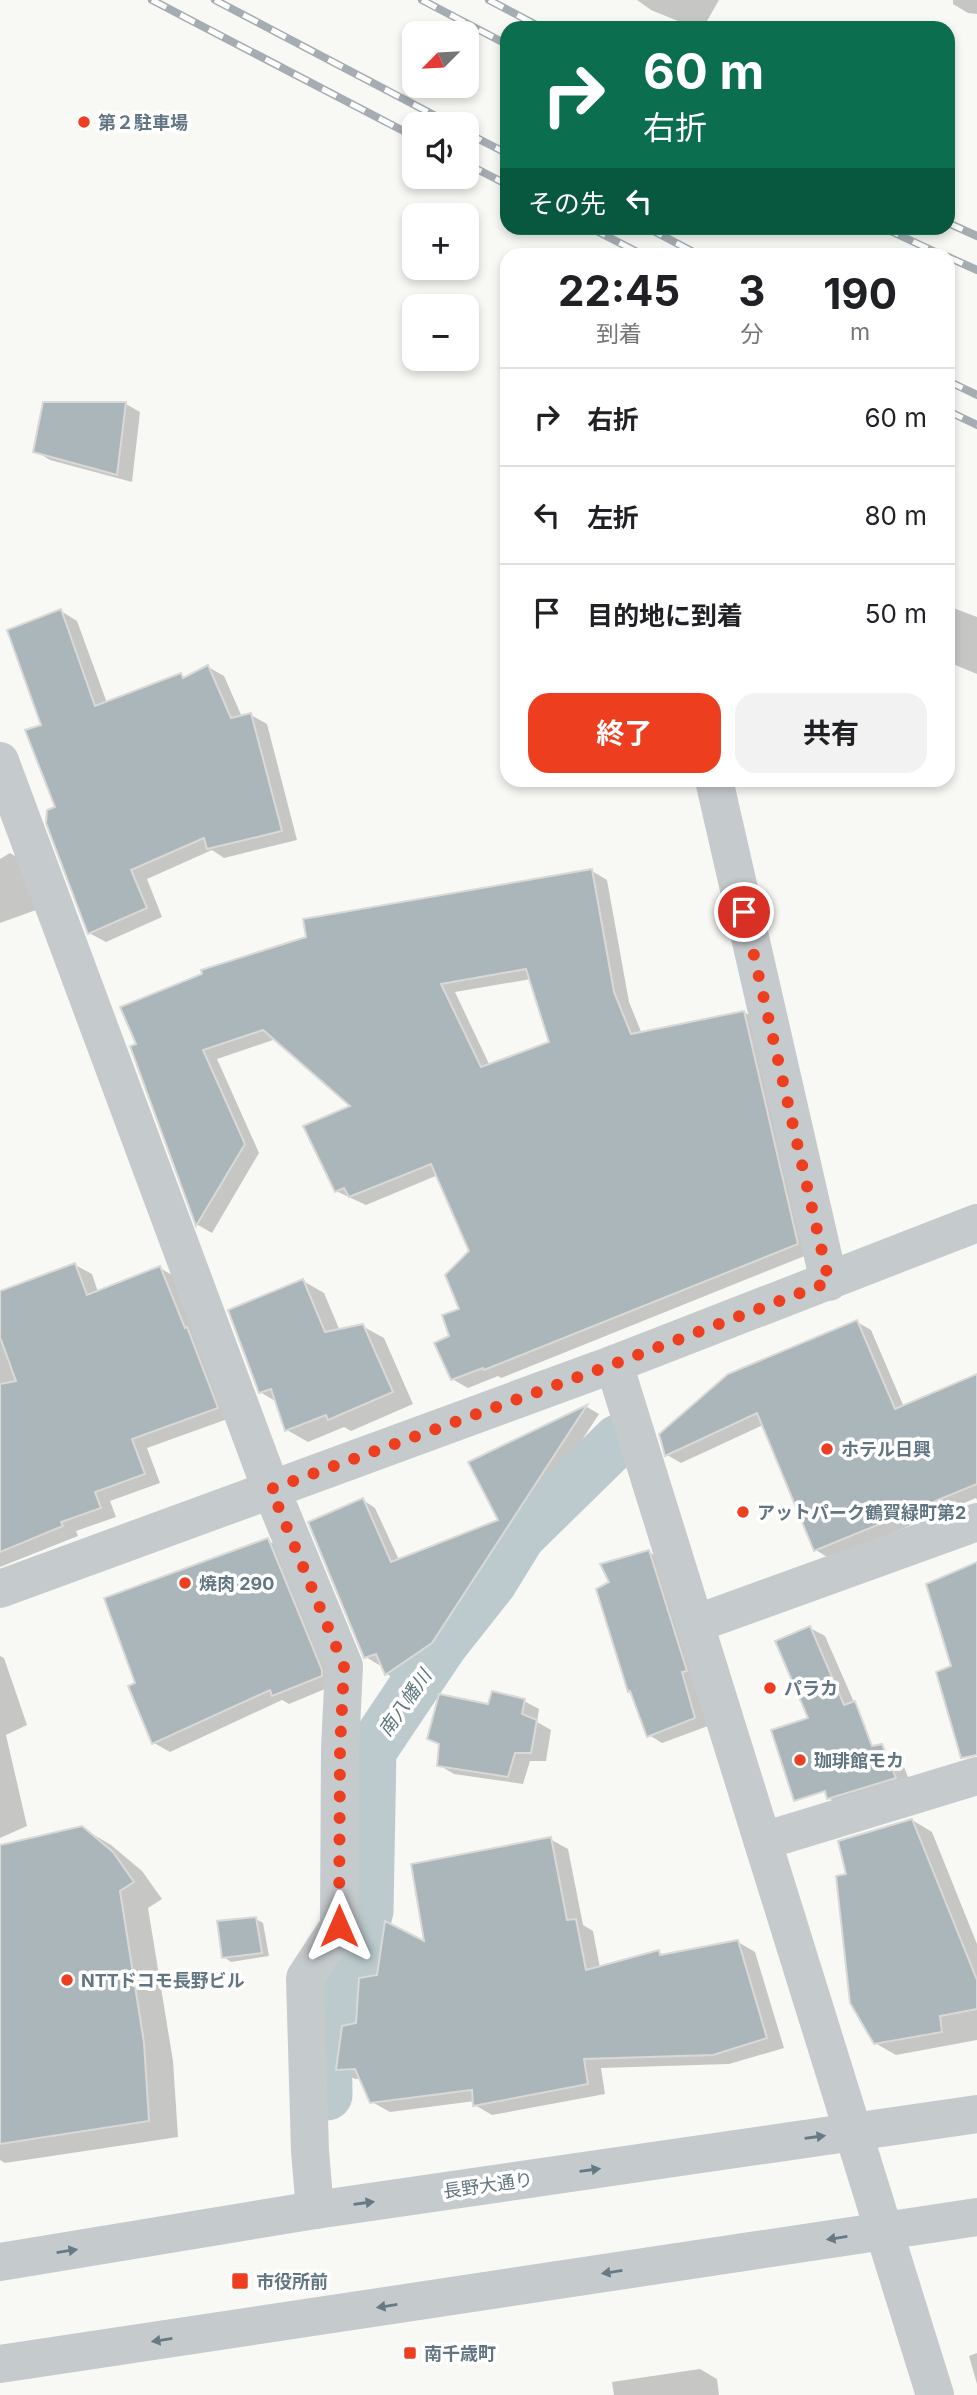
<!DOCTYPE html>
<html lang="ja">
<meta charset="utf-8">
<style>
body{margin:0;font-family:Inter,"Noto Sans JP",sans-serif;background:#f2f2f2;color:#202124;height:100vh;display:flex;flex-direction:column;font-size:26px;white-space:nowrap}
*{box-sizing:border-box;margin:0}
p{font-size:23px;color:#757577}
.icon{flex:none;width:38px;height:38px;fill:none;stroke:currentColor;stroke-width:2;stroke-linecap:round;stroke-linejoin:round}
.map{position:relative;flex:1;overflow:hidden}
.drawer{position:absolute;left:500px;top:248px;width:455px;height:539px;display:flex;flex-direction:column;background:#fff;border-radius:21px;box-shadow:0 4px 10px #0003}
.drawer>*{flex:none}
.top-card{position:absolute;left:500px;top:21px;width:455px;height:214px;border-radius:21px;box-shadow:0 4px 10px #0003;background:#0b6e4f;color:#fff;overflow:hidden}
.needle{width:46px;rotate:246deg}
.buttons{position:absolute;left:402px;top:21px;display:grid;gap:14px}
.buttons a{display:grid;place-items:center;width:77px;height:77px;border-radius:14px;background:#fff;box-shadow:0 4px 10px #0003;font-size:35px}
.pin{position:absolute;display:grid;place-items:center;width:60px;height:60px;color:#fff;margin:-30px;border:4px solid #fff;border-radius:50%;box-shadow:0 2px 7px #0007}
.me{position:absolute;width:77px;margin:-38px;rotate:0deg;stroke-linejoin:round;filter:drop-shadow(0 0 5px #0008)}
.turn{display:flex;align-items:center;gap:24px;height:147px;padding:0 28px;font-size:32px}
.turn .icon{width:91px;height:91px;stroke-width:2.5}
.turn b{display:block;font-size:49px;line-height:60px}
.then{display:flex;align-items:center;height:66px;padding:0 28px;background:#0003;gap:14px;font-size:26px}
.eta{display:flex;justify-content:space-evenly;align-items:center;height:119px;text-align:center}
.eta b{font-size:42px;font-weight:700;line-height:49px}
.cta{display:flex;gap:14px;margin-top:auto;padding:14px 28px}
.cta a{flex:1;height:80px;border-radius:21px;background:#ed3e1f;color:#fff;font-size:28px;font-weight:700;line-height:80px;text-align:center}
.cta a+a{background:#f2f2f2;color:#202124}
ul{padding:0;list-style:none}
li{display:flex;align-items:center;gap:21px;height:98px;padding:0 28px;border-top:2px solid #e0e0e0}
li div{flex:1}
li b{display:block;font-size:26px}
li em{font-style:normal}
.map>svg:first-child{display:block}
.shadow{fill:#0003;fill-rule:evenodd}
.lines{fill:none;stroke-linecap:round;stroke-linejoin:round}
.canal{stroke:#bccacd;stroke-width:51}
.building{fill:#abb6ba;stroke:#d9d9d7;stroke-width:2;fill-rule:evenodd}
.minor{stroke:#c5cacd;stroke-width:38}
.rail-casing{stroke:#a5adb2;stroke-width:8}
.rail{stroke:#fff;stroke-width:5;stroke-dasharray:16;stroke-linecap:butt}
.oneway{fill:#667a86}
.route{stroke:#ed3e1f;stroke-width:12;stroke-dasharray:0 21.6}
.poi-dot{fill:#ed3e1f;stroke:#fff;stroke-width:2.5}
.labels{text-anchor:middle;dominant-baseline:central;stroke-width:7;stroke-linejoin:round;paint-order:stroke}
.poi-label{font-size:18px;font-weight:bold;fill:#617682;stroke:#fff;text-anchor:start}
.street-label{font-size:18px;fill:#617682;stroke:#fff}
.water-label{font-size:19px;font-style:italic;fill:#5c767c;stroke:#fff}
</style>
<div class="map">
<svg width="977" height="2395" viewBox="0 0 977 2395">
<rect width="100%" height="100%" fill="#f8f8f5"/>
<!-- shadow -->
<g class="shadow">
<polygon points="637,0 719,0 703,28 695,28 651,10"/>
<polygon points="953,0 977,0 977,14 968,13 953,4"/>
<polygon points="126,404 140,412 132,482 50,460 35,451"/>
<polygon points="948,606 977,617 977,674 948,662"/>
<polygon points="61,611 77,621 107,703 180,675 186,678 208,667 224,676 242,717 251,715 267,724 297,840 224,858 212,850 147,879 162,917 106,942 89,933 57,808 43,726"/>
<polygon points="10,853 31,866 47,906 0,923 0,859"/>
<path d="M592,871L607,880L629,1002L642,1034L744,1012L759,1021L812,1253L501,1378L498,1376L468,1388L452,1379L451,1337L461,1310L471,1252L438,1175L366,1205L336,1191L353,1107L276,1039L217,1059L259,1153L212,1233L198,1225L132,1048ZM531,979L551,1043L490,1066L455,992Z"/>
<polygon points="75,1265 92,1274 98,1292 160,1268 177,1278 233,1417 147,1448 160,1483 110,1501 116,1517 76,1531 78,1536 0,1567 0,1292"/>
<polygon points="303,1281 324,1293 340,1331 362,1326 384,1338 413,1404 351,1431 344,1427 308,1442 287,1430 277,1402 260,1392"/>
<polygon points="857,1322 871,1330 904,1407 977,1376 977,1500 976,1498 830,1559 816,1550 763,1425 681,1463 667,1455"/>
<polygon points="587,1407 599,1414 445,1650 399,1681 387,1674 382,1663 379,1665 366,1657 363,1500 375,1508 399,1560 500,1521 470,1463"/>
<polygon points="267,1540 283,1549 337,1684 289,1704 282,1700 170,1752 154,1743 137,1684"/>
<polygon points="649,1552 663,1560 708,1726 662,1743 649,1735 632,1692 630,1691 611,1582"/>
<polygon points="810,1628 825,1636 860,1716 827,1731"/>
<polygon points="0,1656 4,1658 27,1725 6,1735 27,1826 0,1838"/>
<polygon points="524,1701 539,1709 537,1722 551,1730 546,1761 530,1761 523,1784 454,1774 439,1765 441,1745 429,1738 489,1706"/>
<polygon points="885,1752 902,1762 912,1787 846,1808 828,1798"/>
<polygon points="912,1820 932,1832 977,1944 977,2040 896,2055 875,2043 848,1876"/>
<polygon points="82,1828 111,1845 142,1871 162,1899 148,1908 173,2061 178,2137 5,2163 0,2160 0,1847"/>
<polygon points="550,1839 568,1849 583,1925 593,1931 600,1968 659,1952 665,1956 738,1942 755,1952 784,2048 729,2064 601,2068 605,2094 492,2115 475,2105 475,2101 390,2112 372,2102 361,2079 355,2079 338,2069 379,1976 426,1944"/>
<polygon points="256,1919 263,1923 269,1956 231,1962 224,1957"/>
<polygon points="977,2353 977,2384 969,2356"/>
<polygon points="700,2369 717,2379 719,2395 614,2395 612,2382"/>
</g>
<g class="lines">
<!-- canal -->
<polyline class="canal" points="327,2095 326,2024 353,1967 368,1911 371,1751 442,1645 491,1583 520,1536 618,1440"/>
</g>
<!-- building -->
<g class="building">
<polygon points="43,402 126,402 117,475 33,452"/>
<polygon points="61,609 95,706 181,673 183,678 208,665 231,718 251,713 282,831 207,849 204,838 131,870 147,908 88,934 46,823 47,810 55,807 25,730 41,725 7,630"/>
<path d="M592,869L614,992L631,1034L744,1011L798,1244L484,1370L483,1368L451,1380L434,1343L449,1336L442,1315L459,1309L445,1275L469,1251L431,1164L349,1197L344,1188L335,1192L303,1126L350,1106L263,1030L203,1050L245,1144L196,1226L130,1046L136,1044L120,1007L202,974L201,970L306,937L303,919ZM526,969L549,1042L481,1067L441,984Z"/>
<polygon points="75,1263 87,1295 160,1266 185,1328 187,1327 218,1408 132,1439 145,1474 95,1492 101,1508 61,1522 63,1526 0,1552 0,1384 16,1381 0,1337 0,1291"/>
<polygon points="303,1279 325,1332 363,1324 393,1392 328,1420 326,1415 285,1431 271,1389 259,1393 228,1310"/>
<polygon points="857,1320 895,1409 977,1374 977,1484 814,1551 757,1413 665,1456 659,1434 728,1374"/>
<polygon points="587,1405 432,1643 385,1675 376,1654 364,1658 308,1522 363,1498 391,1562 498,1520 468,1462"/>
<polygon points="268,1538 322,1670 322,1676 272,1696 270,1690 152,1744 128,1686 135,1683 104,1598"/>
<polygon points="649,1550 687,1671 682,1672 695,1718 647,1737 630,1691 628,1692 596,1589 609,1582 600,1564"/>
<polygon points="977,1562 977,1755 961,1758 936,1672 951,1666 926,1584"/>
<polygon points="810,1626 844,1705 855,1701 872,1746 882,1744 896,1778 827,1799 825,1791 794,1801 771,1730 808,1718 775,1641"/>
<polygon points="492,1691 525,1699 522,1714 537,1720 531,1753 515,1753 508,1777 437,1766 439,1744 427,1739 439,1694 488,1704"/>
<polygon points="912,1819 977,1980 977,2009 940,2016 942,2032 874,2044 850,2003 836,1876 846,1874 838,1841"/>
<polygon points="82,1826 113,1852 134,1882 120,1891 144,2043 149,2121 0,2144 0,1845"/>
<polygon points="551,1837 567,1920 576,1919 586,1970 659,1950 660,1955 738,1940 767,2038 713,2055 584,2059 588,2084 473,2106 472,2090 370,2103 355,2069 336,2070 342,2026 356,2023 359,1978 377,1975 385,1921 424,1941 411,1864"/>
<polygon points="256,1917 262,1953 222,1958 217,1921"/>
</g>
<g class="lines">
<!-- minor -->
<g class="minor">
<polyline points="0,761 271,1489 344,1666 340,1749 339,1926 305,1978 310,2151 315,2210"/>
<polyline points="714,780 829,1282"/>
<polyline points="614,1364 935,2395"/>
<polyline points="0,1589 614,1364 977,1223"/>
<polyline points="695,1624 977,1522"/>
<polyline points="763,1841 977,1776"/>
<polyline points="0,2262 315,2210 977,2114"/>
<polyline points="0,2364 977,2217"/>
</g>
<!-- rail casing -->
<g class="rail-casing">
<g id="rail">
<polyline points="152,0 415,137"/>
<polyline points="215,0 451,124"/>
<polyline points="422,0 508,45"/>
<polyline points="489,0 542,28"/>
<polyline points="467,133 508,154"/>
<polyline points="467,164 508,185"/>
<polyline points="948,223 977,236"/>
<polyline points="591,228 645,256"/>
<polyline points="648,228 701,256"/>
<polyline points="884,228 944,256"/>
<polyline points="948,257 977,270"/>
<polyline points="948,381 977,395"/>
<polyline points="948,411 977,425"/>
</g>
</g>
<!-- rail -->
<use href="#rail" class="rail"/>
</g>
<!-- one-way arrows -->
<defs><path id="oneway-solid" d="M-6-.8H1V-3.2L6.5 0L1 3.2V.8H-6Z" transform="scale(1.75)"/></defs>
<g class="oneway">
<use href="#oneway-solid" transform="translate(815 2137) rotate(-8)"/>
<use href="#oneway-solid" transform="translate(590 2170) rotate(-8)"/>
<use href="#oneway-solid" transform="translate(364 2203) rotate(-8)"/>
<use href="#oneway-solid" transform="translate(837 2238) rotate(171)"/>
<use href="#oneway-solid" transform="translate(67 2251) rotate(-9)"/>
<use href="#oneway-solid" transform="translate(612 2272) rotate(171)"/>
<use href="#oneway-solid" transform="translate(387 2306) rotate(171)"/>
<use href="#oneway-solid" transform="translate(162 2340) rotate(171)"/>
</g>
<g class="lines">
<!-- route -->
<polyline class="route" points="339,1926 340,1749 344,1666 271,1489 614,1364 829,1282 744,912"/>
</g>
<!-- markers -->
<g class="poi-dot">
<circle cx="84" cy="122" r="7"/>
<circle cx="827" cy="1449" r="7"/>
<circle cx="743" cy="1512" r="7"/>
<circle cx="185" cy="1583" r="7"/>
<circle cx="770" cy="1688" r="7"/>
<circle cx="800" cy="1760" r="7"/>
<circle cx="67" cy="1980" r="7"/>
<rect x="231" y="2272" width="18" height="18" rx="3.5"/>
<rect x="403" y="2346" width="14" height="14" rx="3.5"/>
</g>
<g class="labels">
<!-- poi labels -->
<g class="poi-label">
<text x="98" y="122">第２駐車場</text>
<text x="841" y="1449">ホテル日興</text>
<text x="757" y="1512">アットパーク鶴賀緑町第2</text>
<text x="199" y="1583">焼肉 290</text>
<text x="784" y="1688">パラカ</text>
<text x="814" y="1760">珈琲館モカ</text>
<text x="81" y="1980">NTTドコモ長野ビル</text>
<text x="256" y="2281">市役所前</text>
<text x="424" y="2353">南千歳町</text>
</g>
<!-- street labels -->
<g class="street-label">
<text transform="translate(488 2185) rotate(-8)">長野大通り</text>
</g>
<!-- water labels -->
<g class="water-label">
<text transform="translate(405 1703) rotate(-55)">南八幡川</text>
</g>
</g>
</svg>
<div class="buttons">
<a><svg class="needle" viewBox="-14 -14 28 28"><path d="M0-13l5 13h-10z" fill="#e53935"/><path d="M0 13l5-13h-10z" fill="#757577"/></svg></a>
<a><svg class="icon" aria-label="sound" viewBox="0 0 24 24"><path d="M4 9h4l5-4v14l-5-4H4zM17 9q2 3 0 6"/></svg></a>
<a>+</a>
<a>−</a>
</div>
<div class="pin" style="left:744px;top:912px;background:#d93025"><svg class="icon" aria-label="arrive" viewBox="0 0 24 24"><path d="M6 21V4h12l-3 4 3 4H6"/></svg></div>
<svg class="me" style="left:339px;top:1926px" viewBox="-20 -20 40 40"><path d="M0-17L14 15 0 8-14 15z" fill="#ed3e1f" stroke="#fff" stroke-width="4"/></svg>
<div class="top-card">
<div class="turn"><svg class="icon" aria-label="right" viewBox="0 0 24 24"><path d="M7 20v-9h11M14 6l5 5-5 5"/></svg><div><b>60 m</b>右折</div></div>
<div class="then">その先<svg class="icon" aria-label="left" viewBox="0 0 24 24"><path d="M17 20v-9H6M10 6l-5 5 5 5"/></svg></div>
</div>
<section class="drawer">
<div class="eta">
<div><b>22:45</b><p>到着</p></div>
<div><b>3</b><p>分</p></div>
<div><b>190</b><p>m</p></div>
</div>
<ul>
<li><svg class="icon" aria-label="right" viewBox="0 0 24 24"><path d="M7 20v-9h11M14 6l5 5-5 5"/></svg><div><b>右折</b></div><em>60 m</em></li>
<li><svg class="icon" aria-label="left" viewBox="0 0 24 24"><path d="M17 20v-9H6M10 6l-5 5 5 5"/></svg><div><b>左折</b></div><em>80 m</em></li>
<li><svg class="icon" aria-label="arrive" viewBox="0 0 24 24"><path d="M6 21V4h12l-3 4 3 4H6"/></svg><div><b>目的地に到着</b></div><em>50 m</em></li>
</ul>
<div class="cta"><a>終了</a><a>共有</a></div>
</section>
</div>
